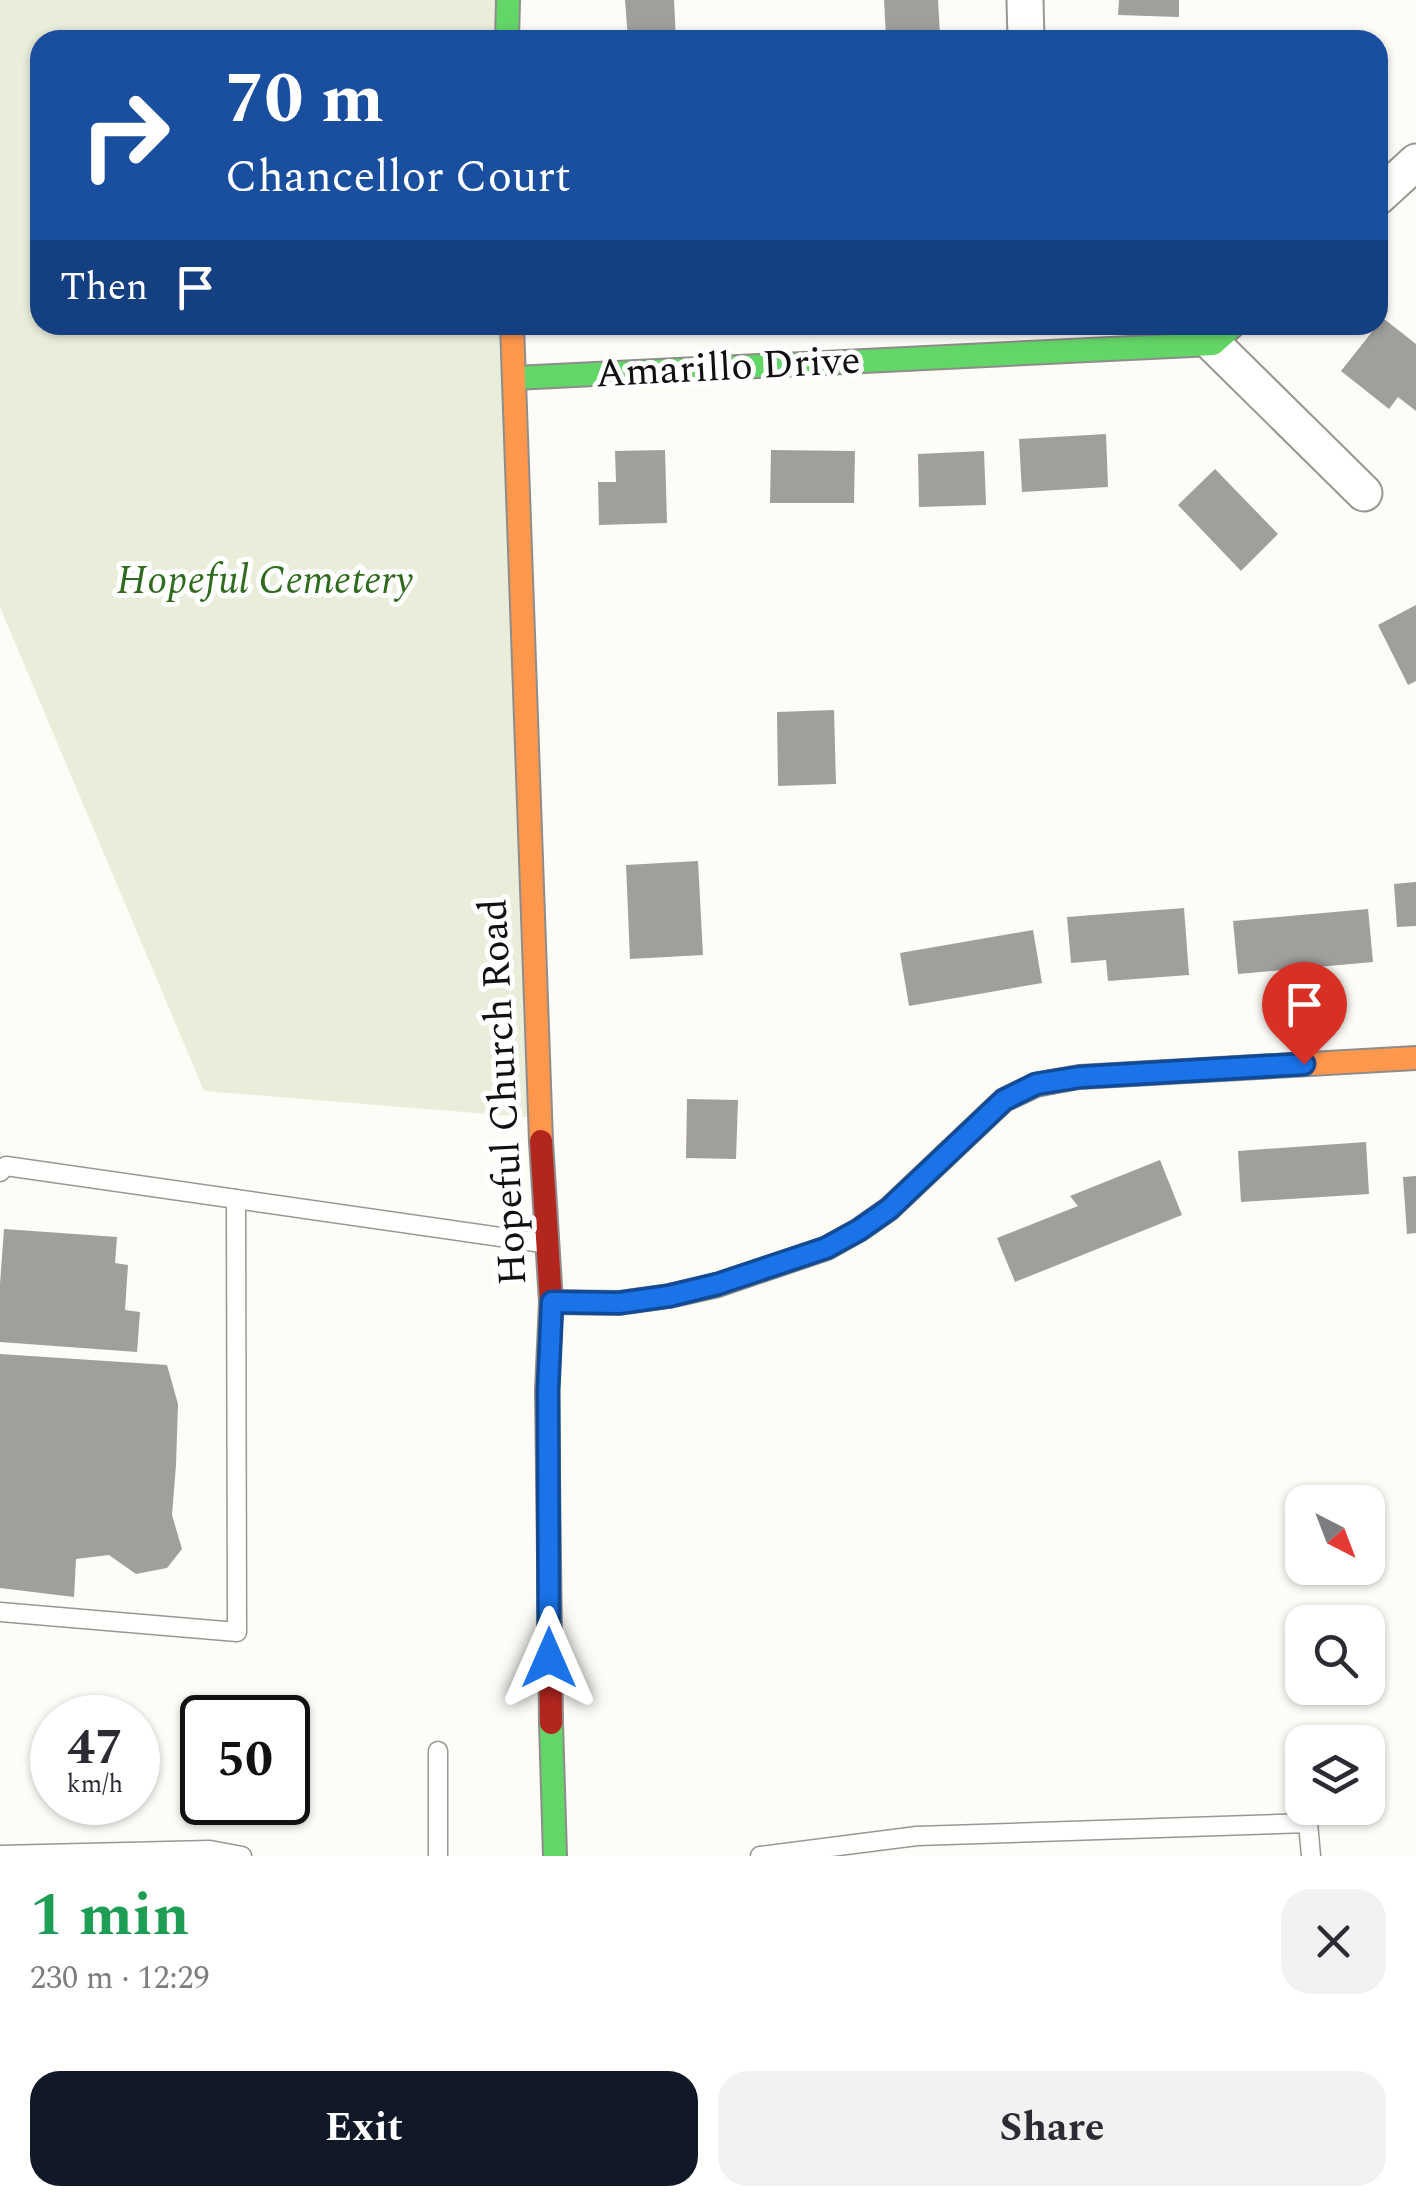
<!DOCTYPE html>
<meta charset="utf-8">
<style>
body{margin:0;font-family:Spectral,serif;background:#f2f2f3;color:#2b2b33;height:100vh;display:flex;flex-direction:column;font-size:38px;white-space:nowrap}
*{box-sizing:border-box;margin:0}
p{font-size:32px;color:#7c7c81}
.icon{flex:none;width:55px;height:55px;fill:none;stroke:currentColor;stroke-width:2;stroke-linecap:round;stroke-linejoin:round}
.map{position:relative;height:1856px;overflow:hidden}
.side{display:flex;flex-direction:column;background:#fff;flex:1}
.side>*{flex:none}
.banner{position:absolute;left:30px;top:30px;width:1358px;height:305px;border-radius:30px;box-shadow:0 2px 8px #0004;background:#1a4fa0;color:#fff;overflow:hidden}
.needle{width:65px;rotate:138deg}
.controls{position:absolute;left:1285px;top:1485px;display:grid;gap:20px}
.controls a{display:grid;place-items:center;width:100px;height:100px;border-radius:20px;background:#fff;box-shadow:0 2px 8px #0004;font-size:50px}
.speed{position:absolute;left:30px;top:1695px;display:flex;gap:20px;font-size:50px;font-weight:700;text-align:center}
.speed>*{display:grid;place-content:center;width:130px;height:130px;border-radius:50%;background:#fff;box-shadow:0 2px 8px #0004;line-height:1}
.speed small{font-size:25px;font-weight:400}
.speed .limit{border:5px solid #111;border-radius:15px;background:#fff;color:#111}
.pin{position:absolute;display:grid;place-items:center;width:85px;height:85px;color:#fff;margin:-102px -42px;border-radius:50% 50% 50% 0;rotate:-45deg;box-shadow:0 0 10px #0007}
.pin .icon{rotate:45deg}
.me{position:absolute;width:110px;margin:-55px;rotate:0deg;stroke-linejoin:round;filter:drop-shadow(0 0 8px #0008)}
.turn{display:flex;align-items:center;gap:35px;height:210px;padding:0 30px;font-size:45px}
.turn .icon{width:130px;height:130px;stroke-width:2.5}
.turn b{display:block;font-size:70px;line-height:85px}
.then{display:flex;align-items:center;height:95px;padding:0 30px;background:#0003;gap:20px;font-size:38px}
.round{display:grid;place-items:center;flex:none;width:105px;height:105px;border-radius:30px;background:#f2f2f3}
.overview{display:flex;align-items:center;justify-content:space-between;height:170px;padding:0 30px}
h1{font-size:60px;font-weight:700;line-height:75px;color:#1e9e55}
.action{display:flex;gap:20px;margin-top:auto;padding:20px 30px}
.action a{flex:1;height:115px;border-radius:30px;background:#111827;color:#fff;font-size:40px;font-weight:700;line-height:115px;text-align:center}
.action a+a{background:#f2f2f3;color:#2b2b33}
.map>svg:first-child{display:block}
.cemetery{fill:#e9eedb}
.building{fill:#a19f9c}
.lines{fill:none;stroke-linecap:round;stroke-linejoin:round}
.lane-casing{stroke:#979795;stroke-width:21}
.street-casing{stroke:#979795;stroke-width:39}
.fast-casing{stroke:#8e8d8b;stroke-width:26}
.slow-casing{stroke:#8e8d8b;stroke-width:26}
.jam-casing{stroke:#8e8d8b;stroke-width:26}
.lane{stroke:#fffffe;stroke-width:18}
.street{stroke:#fffffe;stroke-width:35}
.fast{stroke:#63d668;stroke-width:22}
.slow{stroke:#ff974d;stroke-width:22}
.jam{stroke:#b3261e;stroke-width:22}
.route-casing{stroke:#114b97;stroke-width:25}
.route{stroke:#1a73e8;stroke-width:18}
.labels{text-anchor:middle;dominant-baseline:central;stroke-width:10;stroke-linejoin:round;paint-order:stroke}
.street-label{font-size:40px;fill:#111;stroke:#fff}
.park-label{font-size:40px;font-style:italic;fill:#2f6b1f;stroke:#fff}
</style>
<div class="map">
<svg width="1416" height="1856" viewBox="0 0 1416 1856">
<rect width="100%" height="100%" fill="#fdfcf7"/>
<!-- cemetery -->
<polygon class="cemetery" points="0,0 508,0 507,40 40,40 40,325 512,325 539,1118 204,1091 0,607"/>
<!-- building -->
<g class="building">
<polygon points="625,0 674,0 676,40 628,40"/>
<polygon points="884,0 938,0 940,34 886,37"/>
<polygon points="1119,0 1179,0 1179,17 1118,15"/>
<polygon points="1383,318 1416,344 1416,411 1398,397 1389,409 1341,371"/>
<polygon points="1106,434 1108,487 1022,492 1019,439"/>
<polygon points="665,450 667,523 599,525 598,482 616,482 615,451"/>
<polygon points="771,450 855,451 854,503 770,503"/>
<polygon points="984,451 986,505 919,507 918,454"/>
<polygon points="1215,469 1278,534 1241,571 1178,505"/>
<polygon points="1416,605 1416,681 1408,685 1378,625"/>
<polygon points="834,710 836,784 778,786 777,712"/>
<polygon points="698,861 703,955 630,959 626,865"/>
<polygon points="1416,882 1416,926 1397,927 1394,884"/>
<polygon points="1184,908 1189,975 1108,981 1106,960 1071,963 1067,917"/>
<polygon points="1368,909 1373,962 1238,974 1233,921"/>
<polygon points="1033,930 1042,983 909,1006 900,953"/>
<polygon points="687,1099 738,1100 736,1159 686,1158"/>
<polygon points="1366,1142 1369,1194 1241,1202 1238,1151"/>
<polygon points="1160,1160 1182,1215 1015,1282 997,1238 1078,1206 1070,1196"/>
<polygon points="1416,1176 1416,1233 1407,1234 1403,1177"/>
<polygon points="4,1229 117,1237 115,1263 128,1265 125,1310 140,1312 137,1352 0,1342 0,1284"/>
<polygon points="0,1354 167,1365 178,1404 176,1465 172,1515 182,1549 167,1568 136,1574 109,1555 76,1559 74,1597 0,1588"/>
</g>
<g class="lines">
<!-- lane casing -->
<g class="lane-casing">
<g id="lane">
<polyline points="0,1172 6,1166 542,1243"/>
<polyline points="0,1612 237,1632 236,1199"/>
<polyline points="0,1855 210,1850 242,1856"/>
<polyline points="438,1856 438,1751"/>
<polyline points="760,1856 917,1836 1308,1823 1311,1856"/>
</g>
</g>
<!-- street casing -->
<g class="street-casing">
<g id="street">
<polyline points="1025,0 1026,40"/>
<polyline points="1378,197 1416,162"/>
<polyline points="1213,344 1364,493"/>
</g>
</g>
<!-- fast casing -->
<g class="fast-casing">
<g id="fast">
<polyline points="507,40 508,0"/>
<polyline points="514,378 1213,344 1234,325"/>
<polyline points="551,1302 619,1303 669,1296 718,1285 827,1248 859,1230 889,1209 1004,1100 1036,1085 1051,1082"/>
<polyline points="551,1723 555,1856"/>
</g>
</g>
<!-- slow casing -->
<g class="slow-casing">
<g id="slow">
<polyline points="512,325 541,1141"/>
<polyline points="1051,1082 1079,1077 1416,1058"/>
</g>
</g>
<!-- jam casing -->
<g class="jam-casing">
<polyline id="jam" points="541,1141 551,1302 547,1390 551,1723"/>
</g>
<!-- lane -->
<use href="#lane" class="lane"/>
<!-- street -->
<use href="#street" class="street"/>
<!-- fast -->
<use href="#fast" class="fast"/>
<!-- slow -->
<use href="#slow" class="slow"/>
<!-- jam -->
<use href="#jam" class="jam"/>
</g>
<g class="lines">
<!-- route casing -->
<g class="route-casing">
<polyline id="route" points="549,1658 548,1390 552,1302 619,1303 669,1296 718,1284 826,1248 859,1230 889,1209 1004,1100 1036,1084 1080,1077 1304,1064"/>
</g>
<!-- route -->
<use href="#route" class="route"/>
</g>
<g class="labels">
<!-- street labels -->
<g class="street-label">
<text transform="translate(728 368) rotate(-3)">Amarillo Drive</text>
<text transform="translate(504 1092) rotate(-93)">Hopeful Church Road</text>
</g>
<!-- park labels -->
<g class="park-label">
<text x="265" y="581">Hopeful Cemetery</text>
</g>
</g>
</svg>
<div class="controls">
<a><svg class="needle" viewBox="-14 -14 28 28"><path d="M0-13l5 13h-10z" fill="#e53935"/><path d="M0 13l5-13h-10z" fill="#7c7c81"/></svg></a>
<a><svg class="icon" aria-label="search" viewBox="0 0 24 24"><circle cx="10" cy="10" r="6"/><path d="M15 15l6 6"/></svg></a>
<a><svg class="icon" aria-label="layers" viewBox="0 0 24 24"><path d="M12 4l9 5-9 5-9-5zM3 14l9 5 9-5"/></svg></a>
</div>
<div class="speed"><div>47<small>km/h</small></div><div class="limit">50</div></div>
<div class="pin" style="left:1304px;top:1064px;background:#d93025"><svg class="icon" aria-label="arrive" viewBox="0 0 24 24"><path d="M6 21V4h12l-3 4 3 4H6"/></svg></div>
<svg class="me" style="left:549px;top:1658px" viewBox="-20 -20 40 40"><path d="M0-17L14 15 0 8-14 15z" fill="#1a73e8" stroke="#fff" stroke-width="4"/></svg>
<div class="banner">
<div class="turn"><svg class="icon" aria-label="right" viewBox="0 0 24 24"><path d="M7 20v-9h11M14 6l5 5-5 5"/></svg><div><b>70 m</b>Chancellor Court</div></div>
<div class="then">Then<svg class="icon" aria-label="arrive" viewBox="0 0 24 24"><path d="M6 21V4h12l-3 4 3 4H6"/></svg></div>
</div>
</div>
<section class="side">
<div class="overview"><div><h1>1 min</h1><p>230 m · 12:29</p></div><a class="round"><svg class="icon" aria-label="close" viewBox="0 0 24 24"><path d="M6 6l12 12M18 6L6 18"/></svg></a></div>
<div class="action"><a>Exit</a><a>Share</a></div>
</section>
